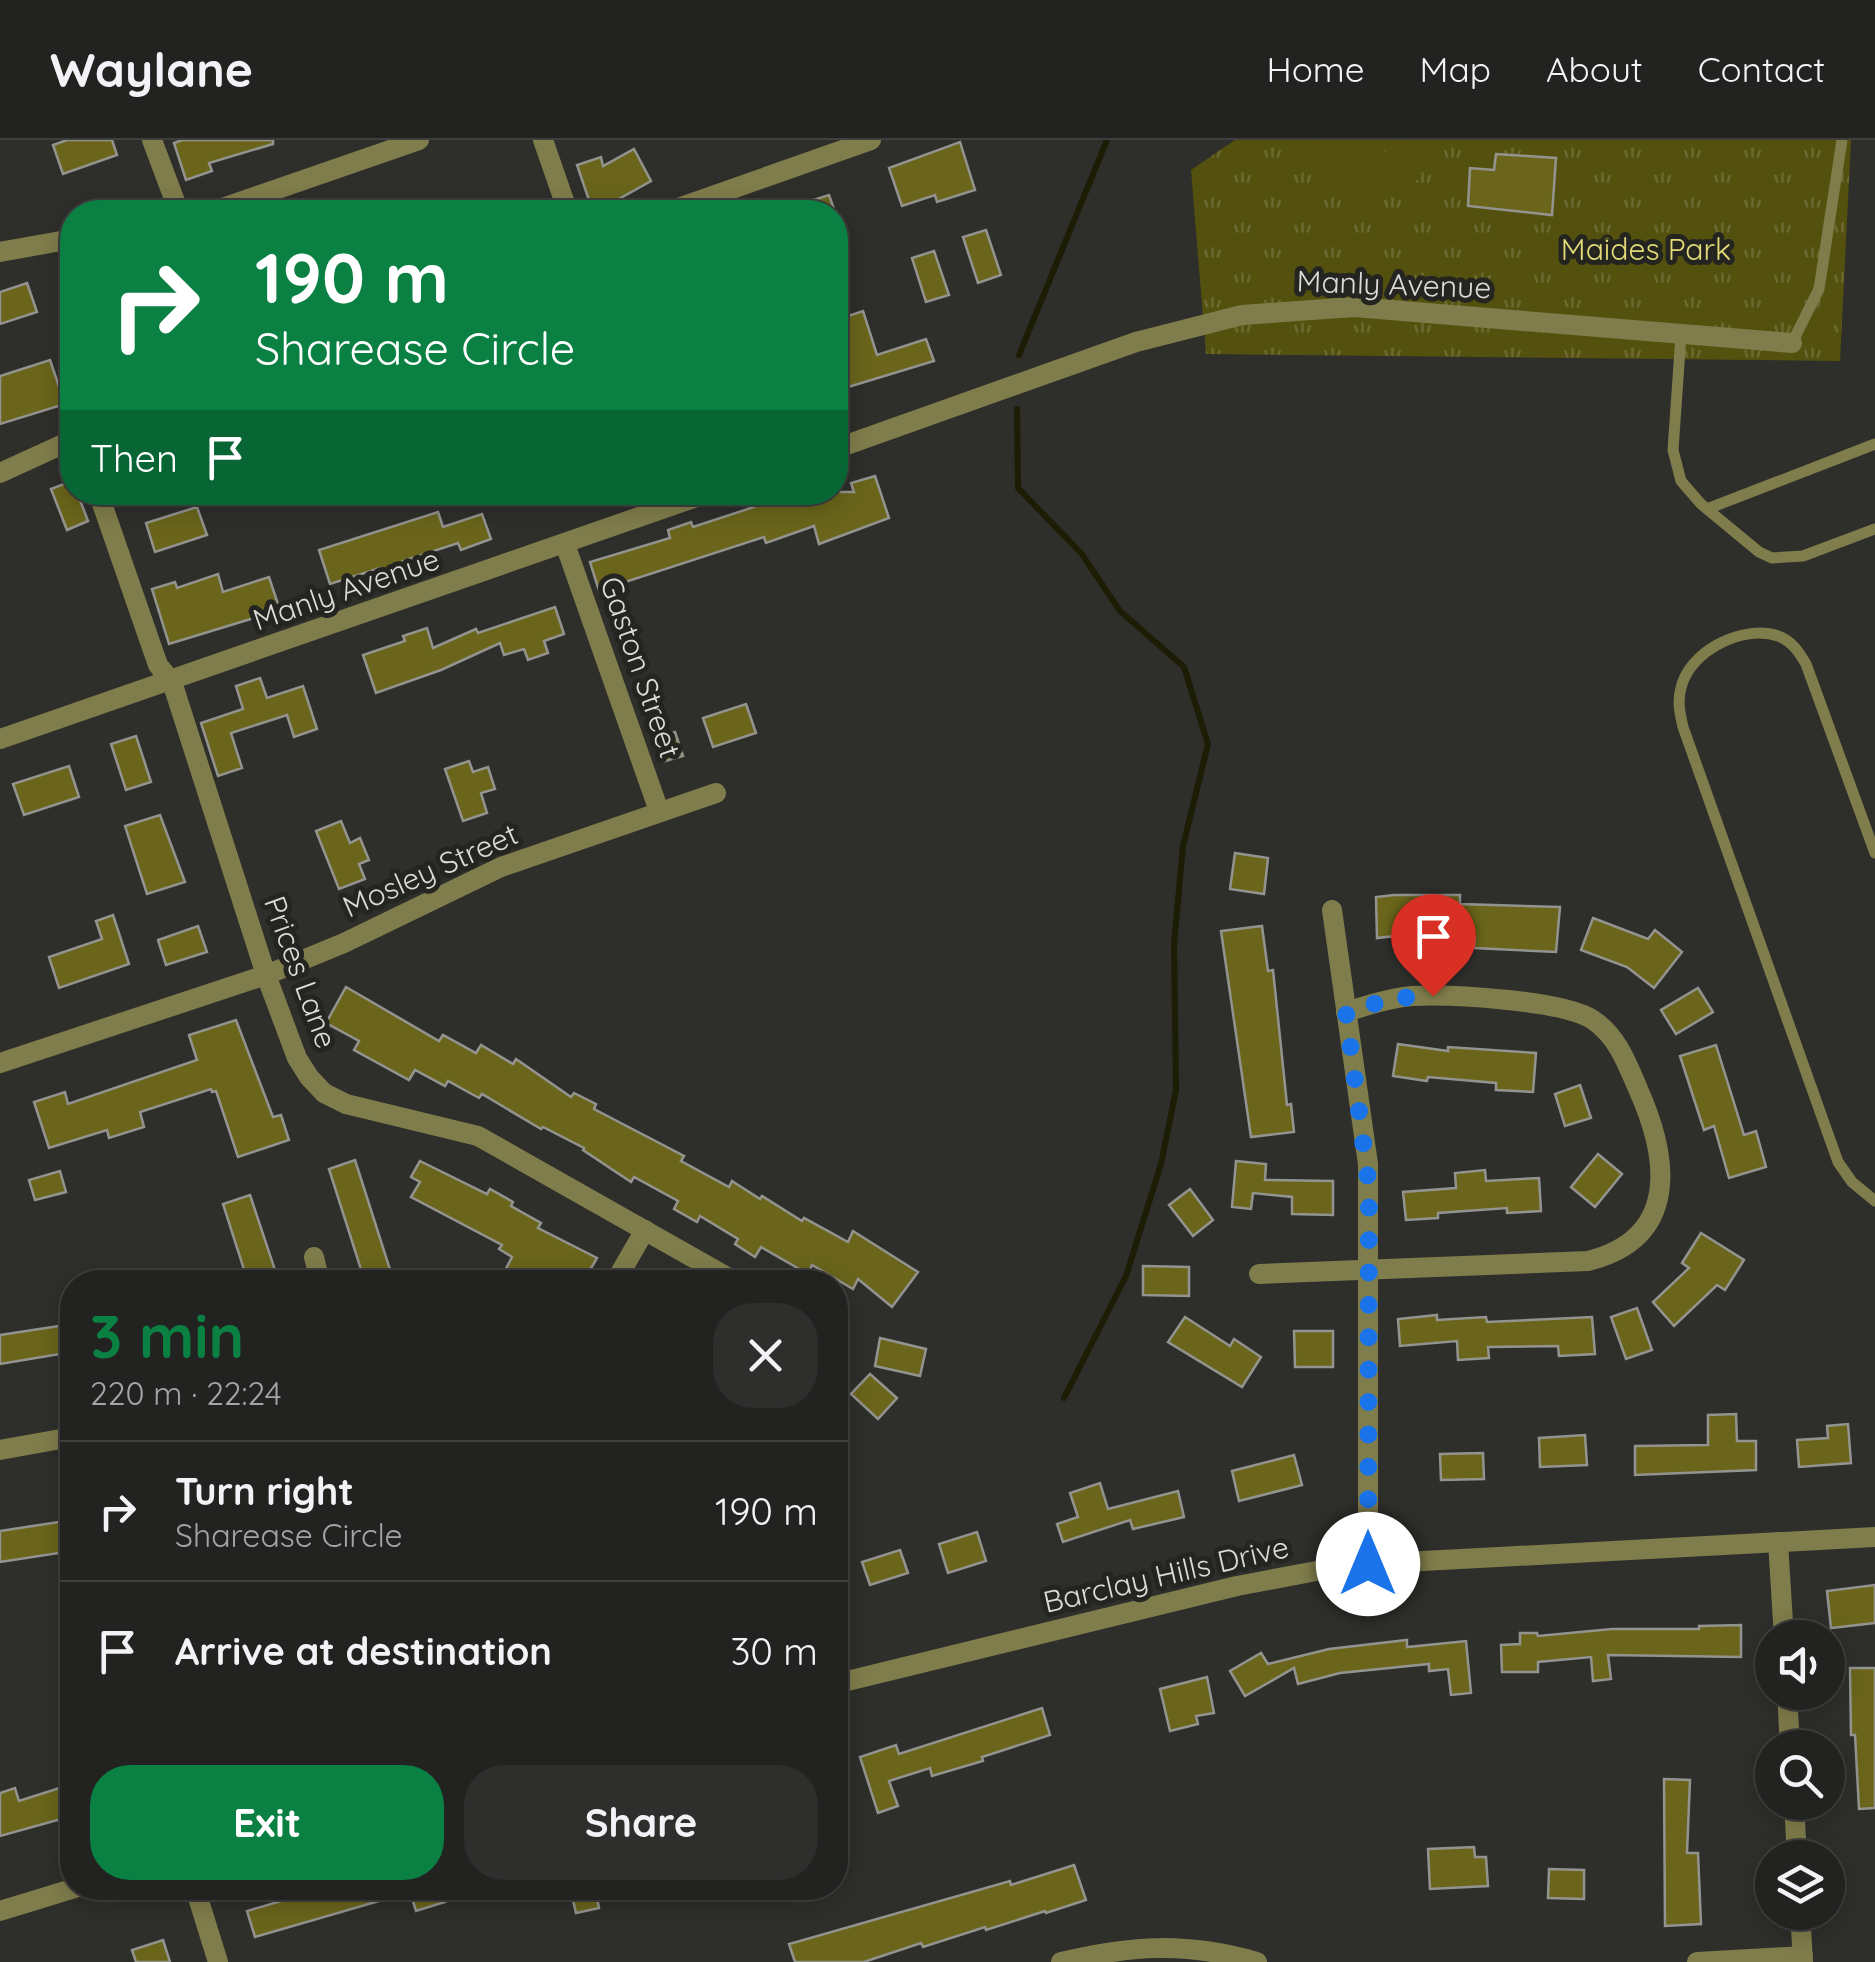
<!DOCTYPE html>
<meta charset="utf-8">
<style>
body{margin:0;font-family:Quicksand,sans-serif;background:#2e2f2d;color:#f1f3f6;height:100vh;display:flex;flex-direction:column;font-size:38px;white-space:nowrap}
*{box-sizing:border-box;margin:0}
p{font-size:32px;color:#a2a4a5}
.icon{flex:none;width:55px;height:55px;fill:none;stroke:currentColor;stroke-width:2;stroke-linecap:round;stroke-linejoin:round}
.map{position:relative;flex:1;overflow:hidden}
.panel{position:absolute;left:60px;top:1130px;width:788px;height:630px;display:flex;flex-direction:column;background:#222220;border-radius:40px;box-shadow:0 5px 25px #0003,0 0 0 2px #3f3f3e}
.panel>*{flex:none}
.guide{position:absolute;left:60px;top:60px;width:788px;height:305px;border-radius:40px;box-shadow:0 5px 25px #0003,0 0 0 2px #3f3f3e;background:#0b8043;color:#fff;overflow:hidden}
.controls{position:absolute;left:1755px;top:1480px;display:grid;gap:20px}
.controls a{display:grid;place-items:center;width:90px;height:90px;border-radius:50%;background:#222220;box-shadow:0 5px 25px #0003,0 0 0 2px #3f3f3e;font-size:50px}
.pin{position:absolute;display:grid;place-items:center;width:85px;height:85px;color:#fff;margin:-102px -42px;border-radius:50% 50% 50% 0;rotate:-45deg;box-shadow:0 0 10px #0007}
.pin .icon{rotate:45deg}
.me{position:absolute;width:110px;margin:-55px;rotate:0deg;stroke-linejoin:round;filter:drop-shadow(0 0 8px #0008)}
.turn{display:flex;align-items:center;gap:35px;height:210px;padding:0 30px;font-size:45px}
.turn .icon{width:130px;height:130px;stroke-width:2.5}
.turn b{display:block;font-size:70px;line-height:85px}
.then{display:flex;align-items:center;height:95px;padding:0 30px;background:#0003;gap:20px;font-size:38px}
.round{display:grid;place-items:center;flex:none;width:105px;height:105px;border-radius:40px;background:#2e2f2d}
.summary{display:flex;align-items:center;justify-content:space-between;height:170px;padding:0 30px}
h1{font-size:60px;font-weight:700;line-height:75px;color:#0b8043}
.cta{display:flex;gap:20px;margin-top:auto;padding:20px 30px}
.cta a{flex:1;height:115px;border-radius:40px;background:#0b8043;color:#fff;font-size:40px;font-weight:700;line-height:115px;text-align:center}
.cta a+a{background:#2e2f2d;color:#f1f3f6}
ul{padding:0;list-style:none}
li{display:flex;align-items:center;gap:30px;height:140px;padding:0 30px;border-top:2px solid #3f3f3e}
li div{flex:1}
li b{display:block;font-size:38px}
li em{font-style:normal}
header{display:flex;align-items:center;gap:60px;box-sizing:border-box;height:140px;padding:0 50px;background:#222220;border-bottom:2px solid #3f3f3e}
header strong{font-size:48px}
nav{display:flex;gap:55px;margin-inline-start:auto;font-size:35px}
.map>svg:first-child{display:block}
.grass{fill:url(#grass-tufts)}
.pitch{fill:#54500d}
.lines{fill:none;stroke-linecap:round;stroke-linejoin:round}
.stream{stroke:#1d1c05;stroke-width:6}
.building{fill:#6a651b;stroke:#939390;stroke-width:2.5}
.service{stroke:#807d4c;stroke-width:11}
.minor{stroke:#807d4c;stroke-width:20}
.tertiary{stroke:#807d4c;stroke-width:20}
.route{stroke:#1a73e8;stroke-width:18;stroke-dasharray:0 32.4}
.labels{text-anchor:middle;dominant-baseline:central;stroke-width:10;stroke-linejoin:round;paint-order:stroke}
.park-label{font-size:30px;fill:#e2db77;stroke:#242421}
.street-label{font-size:30px;fill:#dcdbda;stroke:#242421}
</style>
<header>
<strong>Waylane</strong>
<nav><a>Home</a><a>Map</a><a>About</a><a>Contact</a></nav>
</header>
<div class="map">
<svg width="1875" height="1822" viewBox="0 0 1875 1822">
<defs>
<pattern id="grass-tufts" width="24" height="20" patternUnits="userSpaceOnUse" patternTransform="scale(2.5)"><rect width="24" height="20" fill="#54500d"/><path d="M3 7l-1-3M5 7V3M7 7l1-3M15 17l-1-3M17 17v-4M19 17l1-3" fill="none" stroke="#6c6930"/></pattern>
</defs>
<rect width="100%" height="100%" fill="#2e2e2b"/>
<!-- grass -->
<polygon class="grass" points="1235,0 1851,0 1840,221 1206,214 1191,30"/>
<!-- pitch -->
<g class="pitch">
<polygon points="1318,0 1403,0 1404,1 1330,30"/>
<polygon points="1405,3 1420,39 1346,68 1331,32"/>
</g>
<g class="lines">
<!-- stream -->
<g class="stream">
<polyline points="1019,215 1107,0"/>
<polyline points="1017,269 1018,348 1081,413 1120,471 1184,527 1208,604 1183,706 1174,804 1176,950 1161,1024 1126,1136 1064,1258"/>
</g>
</g>
<!-- building -->
<g class="building">
<polygon points="67,0 112,0 117,15 63,34 53,5"/>
<polygon points="182,0 273,0 273,4 209,23 212,31 186,40 174,3"/>
<polygon points="960,2 975,50 937,62 935,55 902,66 889,28"/>
<polygon points="634,9 651,41 615,61 592,69 577,25 601,17 603,26"/>
<polygon points="1496,14 1556,18 1552,75 1468,66 1470,28 1494,30"/>
<polygon points="829,55 835,72 785,72 785,69"/>
<polygon points="986,90 1001,135 978,143 963,97"/>
<polygon points="934,111 949,155 926,162 912,118"/>
<polygon points="27,143 37,172 0,184 0,152"/>
<polygon points="863,171 877,215 926,199 934,221 835,251 835,192 843,191 839,179"/>
<polygon points="50,220 65,264 0,284 0,236"/>
<polygon points="875,336 889,378 819,404 814,386 766,403 764,397 622,443 623,446 600,454 590,422 670,398 668,390 691,382 693,387 754,367 752,362 775,354 779,365 819,352 854,352 851,343"/>
<polygon points="72,341 72,352 77,352 88,381 67,390 51,349"/>
<polygon points="197,367 207,395 155,412 146,383"/>
<polygon points="438,372 443,387 482,374 491,399 461,410 458,403 403,421 406,430 383,438 380,428 330,444 319,410"/>
<polygon points="218,434 223,452 269,437 280,470 169,504 152,449 175,442 177,448"/>
<polygon points="555,467 564,494 544,501 548,513 528,520 524,509 504,515 500,503 441,530 376,553 363,515 405,501 403,496 427,488 433,508 476,489 478,493"/>
<polygon points="260,538 267,558 303,546 317,589 294,597 287,575 231,593 242,628 218,636 201,583 243,569 236,546"/>
<polygon points="746,564 756,593 713,607 703,578"/>
<polygon points="675,592 683,616 662,622 654,599"/>
<polygon points="136,596 151,642 126,650 111,604"/>
<polygon points="469,621 473,632 488,627 495,649 481,653 487,673 463,681 445,629"/>
<polygon points="69,626 79,657 24,675 13,644"/>
<polygon points="160,675 185,742 147,754 125,686"/>
<polygon points="341,681 350,703 360,698 369,720 359,724 365,739 339,749 316,691"/>
<polygon points="1235,713 1268,718 1264,754 1230,749"/>
<polygon points="1394,755 1460,755 1460,764 1560,767 1556,812 1474,808 1475,798 1413,798 1413,794 1377,798 1376,757"/>
<polygon points="113,775 129,824 59,848 49,817 102,799 96,781"/>
<polygon points="1593,778 1648,799 1655,790 1682,812 1654,848 1627,827 1581,810"/>
<polygon points="198,786 207,812 166,825 158,800"/>
<polygon points="1262,786 1268,831 1273,830 1287,965 1291,964 1294,992 1251,997 1221,791"/>
<polygon points="346,847 439,901 443,895 476,913 481,905 513,924 516,919 571,957 574,953 596,964 594,969 684,1016 681,1021 729,1047 732,1041 760,1059 762,1056 802,1081 804,1078 848,1102 853,1091 918,1132 892,1167 858,1139 853,1149 812,1125 808,1134 761,1107 755,1117 735,1104 738,1099 700,1076 697,1082 674,1069 678,1061 634,1037 631,1042 583,1010 584,1008 543,987 541,989 482,954 479,958 448,941 445,946 415,930 409,940 354,910 359,901 326,883"/>
<polygon points="1698,848 1713,872 1676,894 1661,870"/>
<polygon points="236,880 273,977 281,975 289,1000 238,1017 216,951 212,952 211,949 140,972 144,987 109,998 107,990 49,1008 34,962 65,952 68,964 197,920 189,895"/>
<polygon points="1398,904 1448,911 1448,907 1536,913 1533,952 1496,950 1496,943 1428,937 1427,941 1393,936"/>
<polygon points="1716,905 1744,995 1756,991 1766,1027 1729,1038 1714,986 1704,990 1680,916"/>
<polygon points="1580,945 1591,978 1565,986 1555,954"/>
<polygon points="1598,1014 1622,1034 1595,1067 1571,1047"/>
<polygon points="355,1020 394,1142 365,1142 329,1029"/>
<polygon points="420,1021 487,1054 490,1049 513,1062 511,1066 541,1083 538,1088 597,1118 583,1142 499,1142 512,1117 499,1109 502,1105 411,1057 420,1042 411,1037"/>
<polygon points="1236,1021 1266,1024 1265,1040 1333,1041 1333,1075 1292,1074 1292,1057 1253,1053 1251,1069 1232,1067"/>
<polygon points="1485,1030 1486,1041 1539,1038 1541,1071 1507,1073 1507,1068 1438,1073 1438,1078 1406,1080 1403,1052 1456,1048 1455,1033"/>
<polygon points="60,1031 66,1052 35,1060 29,1040"/>
<polygon points="1190,1049 1213,1080 1193,1096 1169,1065"/>
<polygon points="250,1055 279,1142 248,1142 223,1064"/>
<polygon points="1701,1093 1744,1120 1725,1150 1717,1145 1674,1186 1653,1162 1689,1128 1682,1123"/>
<polygon points="1143,1126 1189,1127 1189,1156 1143,1155"/>
<polygon points="1637,1168 1652,1210 1626,1219 1611,1177"/>
<polygon points="1437,1175 1437,1180 1486,1177 1487,1182 1592,1177 1595,1214 1559,1216 1558,1206 1488,1207 1489,1218 1458,1220 1457,1201 1400,1206 1398,1179"/>
<polygon points="1185,1177 1230,1206 1234,1199 1261,1217 1242,1247 1168,1202"/>
<polygon points="72,1184 72,1212 0,1224 0,1195"/>
<polygon points="1294,1191 1333,1191 1333,1227 1295,1227"/>
<polygon points="880,1198 926,1209 920,1236 875,1226"/>
<polygon points="870,1234 897,1258 878,1279 851,1254"/>
<polygon points="1736,1274 1737,1301 1756,1301 1756,1330 1635,1335 1635,1306 1708,1305 1708,1275"/>
<polygon points="1848,1284 1851,1323 1799,1327 1797,1300 1828,1298 1827,1286"/>
<polygon points="1585,1295 1587,1325 1540,1327 1539,1298"/>
<polygon points="1483,1313 1484,1339 1441,1340 1440,1314"/>
<polygon points="1294,1315 1302,1345 1239,1361 1232,1331"/>
<polygon points="1100,1343 1108,1369 1178,1351 1184,1377 1133,1389 1130,1380 1063,1402 1057,1384 1078,1377 1070,1353"/>
<polygon points="72,1380 72,1411 0,1422 0,1391"/>
<polygon points="977,1392 986,1421 948,1433 939,1404"/>
<polygon points="900,1410 908,1433 870,1445 862,1422"/>
<polygon points="1875,1445 1875,1483 1831,1488 1827,1451"/>
<polygon points="1741,1485 1741,1517 1608,1515 1611,1539 1593,1541 1591,1517 1538,1522 1538,1532 1502,1532 1501,1505 1520,1504 1520,1493 1537,1493 1538,1496 1612,1489 1699,1489 1699,1486"/>
<polygon points="1407,1500 1407,1507 1466,1501 1471,1553 1451,1555 1448,1529 1429,1531 1429,1524 1340,1533 1298,1544 1294,1528 1245,1556 1230,1531 1261,1513 1268,1524 1329,1509"/>
<polygon points="1850,1528 1875,1528 1875,1668 1859,1669 1855,1595 1851,1595"/>
<polygon points="1207,1537 1214,1573 1196,1576 1198,1584 1170,1591 1160,1549"/>
<polygon points="1042,1568 1050,1595 982,1617 983,1621 932,1636 930,1628 889,1641 898,1666 878,1673 860,1617 896,1605 899,1614"/>
<polygon points="1664,1639 1690,1640 1687,1713 1698,1713 1701,1784 1665,1786"/>
<polygon points="72,1644 72,1676 0,1696 0,1653 15,1648 19,1661"/>
<polygon points="1474,1707 1475,1717 1486,1717 1488,1746 1430,1749 1428,1709"/>
<polygon points="1074,1725 1086,1760 1046,1773 1045,1771 986,1790 985,1787 923,1807 921,1803 864,1822 795,1822 789,1804 1010,1741 1011,1745"/>
<polygon points="1549,1729 1584,1730 1584,1759 1548,1758"/>
<polygon points="325,1748 440,1748 445,1762 416,1771 410,1752 255,1797 247,1771"/>
<polygon points="595,1748 599,1768 576,1773 571,1752"/>
<polygon points="163,1800 170,1822 136,1822 132,1810"/>
</g>
<g class="lines">
<!-- service -->
<g class="service">
<polyline points="1681,195 1673,310 1681,341 1701,364 1759,412 1772,418 1803,416 1875,389"/>
<polyline points="1792,203 1819,149 1842,0"/>
<polyline points="1707,369 1875,304"/>
<path d="M1875,713L1806,524C1799,512 1792,501 1778,496C1743,484 1689,511 1681,548C1677,561 1680,574 1683,587L1838,1022L1852,1042L1875,1061"/>
</g>
<!-- minor -->
<g class="minor">
<polyline points="152,0 179,72"/>
<polyline points="543,0 568,72"/>
<polyline points="211,72 419,0"/>
<polyline points="667,72 871,0"/>
<polyline points="0,112 72,99"/>
<polyline points="835,309 1136,202 1242,175 1354,167 1792,203"/>
<polyline points="0,333 72,300"/>
<polyline points="98,352 158,525 172,542 266,835 297,918 309,937 324,953 346,964 478,996 736,1142"/>
<polyline points="565,404 659,671"/>
<polyline points="0,599 711,352"/>
<polyline points="1332,770 1368,1024 1368,1423"/>
<polyline points="0,923 266,835 344,803 501,727 716,653"/>
<polyline points="314,1117 320,1142"/>
<path d="M1259,1134L1588,1121C1680,1098 1669,1018 1638,949C1627,923 1617,896 1593,880C1564,860 1449,854 1412,856C1390,858 1368,865 1346,872"/>
<polyline points="615,1142 645,1090"/>
<polyline points="0,1310 72,1297"/>
<polyline points="835,1544 1237,1446 1348,1425 1875,1397"/>
<polyline points="195,1748 218,1822"/>
<polyline points="0,1771 75,1748"/>
<path d="M1061,1822C1132,1805 1187,1802 1257,1822"/>
<polyline points="1697,1822 1803,1816"/>
</g>
<!-- tertiary -->
<g class="tertiary">
<polyline points="1778,1402 1784,1498"/>
<polyline points="1787,1552 1790,1608"/>
<polyline points="1794,1662 1797,1718"/>
<polyline points="1800,1772 1803,1822"/>
</g>
</g>
<g class="lines">
<!-- route -->
<polyline class="route" points="1368,1424 1369,1047 1346,872 1394,858 1433,856"/>
</g>
<g class="labels">
<!-- park labels -->
<g class="park-label">
<text x="1646" y="109">Maides Park</text>
</g>
<!-- street labels -->
<g class="street-label">
<text transform="translate(1394 144) rotate(2)">Manly Avenue</text>
<text transform="translate(346 449) rotate(-19)">Manly Avenue</text>
<text transform="translate(641 527) rotate(71)">Gaston Street</text>
<text transform="translate(430 730) rotate(-24)">Mosley Street</text>
<text transform="translate(301 832) rotate(70)">Prices Lane</text>
<text transform="translate(1166 1434) rotate(-13)">Barclay Hills Drive</text>
</g>
</g>
</svg>
<div class="controls">
<a><svg class="icon" aria-label="sound" viewBox="0 0 24 24"><path d="M4 9h4l5-4v14l-5-4H4zM17 9q2 3 0 6"/></svg></a>
<a><svg class="icon" aria-label="search" viewBox="0 0 24 24"><circle cx="10" cy="10" r="6"/><path d="M15 15l6 6"/></svg></a>
<a><svg class="icon" aria-label="layers" viewBox="0 0 24 24"><path d="M12 4l9 5-9 5-9-5zM3 14l9 5 9-5"/></svg></a>
</div>
<div class="pin" style="left:1433px;top:856px;background:#d93025"><svg class="icon" aria-label="arrive" viewBox="0 0 24 24"><path d="M6 21V4h12l-3 4 3 4H6"/></svg></div>
<svg class="me" style="left:1368px;top:1424px" viewBox="-20 -20 40 40"><circle r="19" fill="#fff"/><path d="M0-13L10 11 0 6-10 11z" fill="#1a73e8"/></svg>
<div class="guide">
<div class="turn"><svg class="icon" aria-label="right" viewBox="0 0 24 24"><path d="M7 20v-9h11M14 6l5 5-5 5"/></svg><div><b>190 m</b>Sharease Circle</div></div>
<div class="then">Then<svg class="icon" aria-label="arrive" viewBox="0 0 24 24"><path d="M6 21V4h12l-3 4 3 4H6"/></svg></div>
</div>
<section class="panel">
<div class="summary"><div><h1>3 min</h1><p>220 m · 22:24</p></div><a class="round"><svg class="icon" aria-label="close" viewBox="0 0 24 24"><path d="M6 6l12 12M18 6L6 18"/></svg></a></div>
<ul>
<li><svg class="icon" aria-label="right" viewBox="0 0 24 24"><path d="M7 20v-9h11M14 6l5 5-5 5"/></svg><div><b>Turn right</b><p>Sharease Circle</p></div><em>190 m</em></li>
<li><svg class="icon" aria-label="arrive" viewBox="0 0 24 24"><path d="M6 21V4h12l-3 4 3 4H6"/></svg><div><b>Arrive at destination</b></div><em>30 m</em></li>
</ul>
<div class="cta"><a>Exit</a><a>Share</a></div>
</section>
</div>
